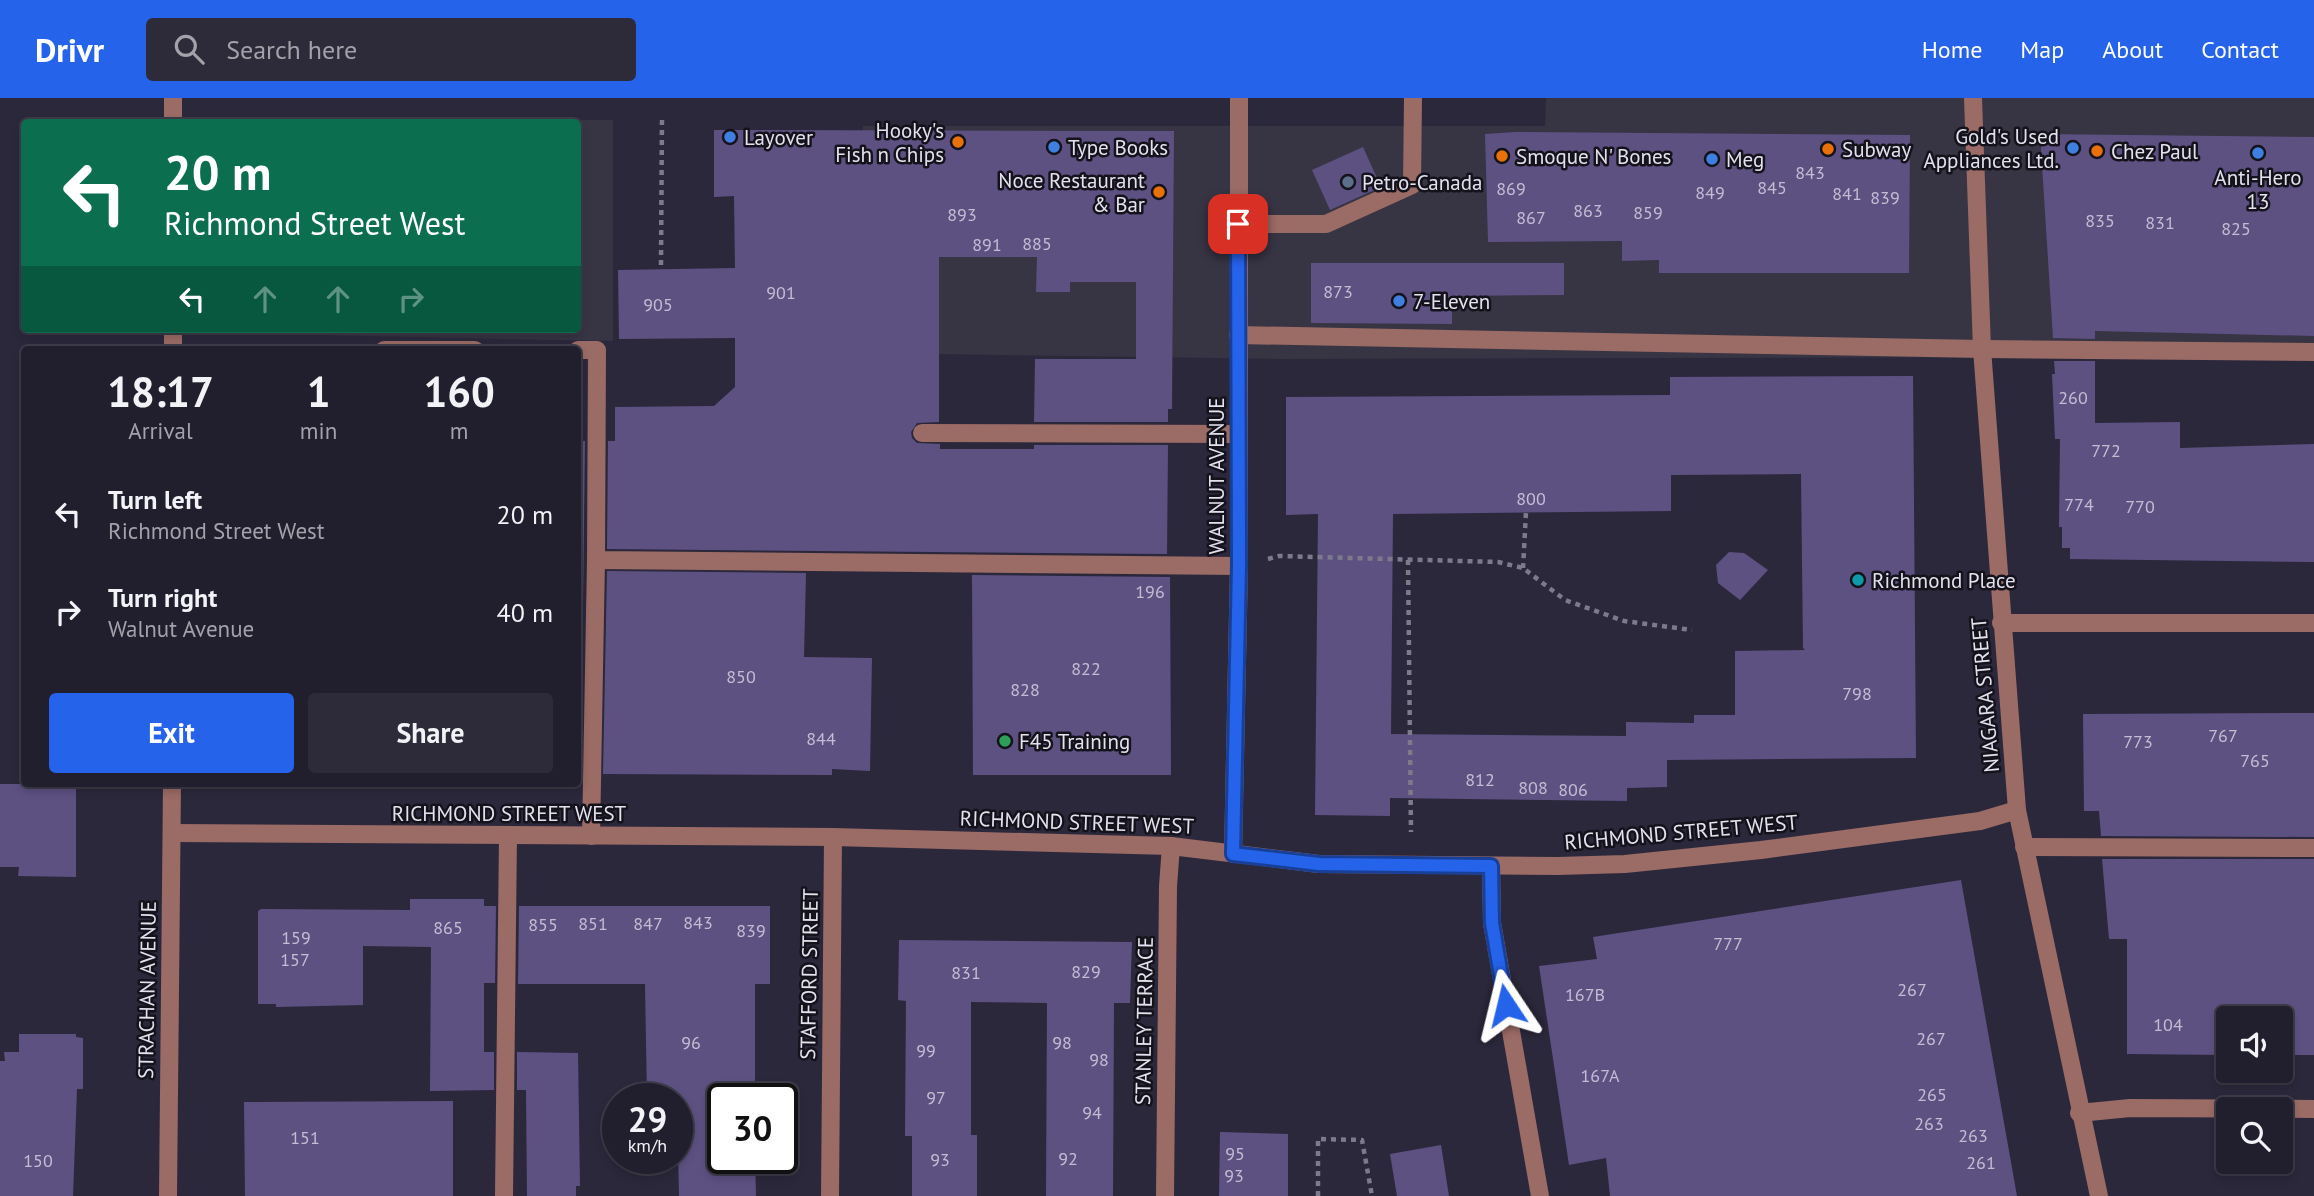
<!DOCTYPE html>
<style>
body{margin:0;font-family:"PT Sans",sans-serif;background:#2d2b39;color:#f1f3f6;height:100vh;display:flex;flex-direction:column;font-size:26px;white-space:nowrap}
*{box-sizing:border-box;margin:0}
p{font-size:23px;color:#a2a2aa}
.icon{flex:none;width:38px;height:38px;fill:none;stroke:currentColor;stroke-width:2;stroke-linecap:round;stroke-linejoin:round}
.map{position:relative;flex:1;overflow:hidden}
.sheet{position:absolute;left:21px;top:248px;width:560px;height:441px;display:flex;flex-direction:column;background:#211e2d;border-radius:7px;box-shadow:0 4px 10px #0003,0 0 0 2px #3e3c49}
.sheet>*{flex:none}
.hud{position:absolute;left:21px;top:21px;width:560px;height:214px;border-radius:7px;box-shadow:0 4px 10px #0003,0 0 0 2px #3e3c49;background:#0b6e4f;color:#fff;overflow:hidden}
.buttons{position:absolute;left:2216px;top:908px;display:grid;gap:14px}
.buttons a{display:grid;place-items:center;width:77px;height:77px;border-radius:7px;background:#211e2d;box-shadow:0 4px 10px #0003,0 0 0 2px #3e3c49;font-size:35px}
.speed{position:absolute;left:602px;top:985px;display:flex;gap:14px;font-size:35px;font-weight:700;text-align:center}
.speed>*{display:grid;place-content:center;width:91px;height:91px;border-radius:50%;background:#211e2d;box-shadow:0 4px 10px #0003,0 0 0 2px #3e3c49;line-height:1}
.speed small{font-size:18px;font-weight:400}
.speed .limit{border:4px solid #111;border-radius:10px;background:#fff;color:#111}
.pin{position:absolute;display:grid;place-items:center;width:60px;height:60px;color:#fff;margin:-30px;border-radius:14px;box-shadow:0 4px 10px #0006}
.me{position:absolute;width:77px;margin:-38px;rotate:350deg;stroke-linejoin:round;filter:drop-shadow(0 0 5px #0008)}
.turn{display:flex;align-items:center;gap:24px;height:147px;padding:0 28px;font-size:32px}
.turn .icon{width:91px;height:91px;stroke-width:2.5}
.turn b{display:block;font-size:49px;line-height:60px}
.lanes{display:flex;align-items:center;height:66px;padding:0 28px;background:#0003;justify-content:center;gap:35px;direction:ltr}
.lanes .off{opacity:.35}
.eta{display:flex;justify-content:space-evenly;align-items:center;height:119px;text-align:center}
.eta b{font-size:42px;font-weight:800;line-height:49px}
.cta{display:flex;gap:14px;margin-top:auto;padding:14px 28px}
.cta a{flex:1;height:80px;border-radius:7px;background:#2563eb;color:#fff;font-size:28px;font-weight:800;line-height:80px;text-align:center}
.cta a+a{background:#2d2b39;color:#f1f3f6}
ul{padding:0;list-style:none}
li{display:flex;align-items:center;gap:21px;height:98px;padding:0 28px}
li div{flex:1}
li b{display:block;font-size:26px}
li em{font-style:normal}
header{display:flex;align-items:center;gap:42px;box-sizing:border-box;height:98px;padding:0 35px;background:#2563eb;color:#fff}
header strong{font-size:33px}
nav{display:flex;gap:38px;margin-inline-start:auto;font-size:24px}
.search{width:490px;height:63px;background:#2d2b39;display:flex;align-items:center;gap:18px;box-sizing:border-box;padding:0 24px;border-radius:7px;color:#a2a2aa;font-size:26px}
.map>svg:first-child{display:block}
.commercial{fill:#373444}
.building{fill:#5d5182;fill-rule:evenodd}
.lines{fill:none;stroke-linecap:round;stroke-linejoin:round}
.path{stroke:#7d7a8b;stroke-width:4.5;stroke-dasharray:5 5;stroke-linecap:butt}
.minor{stroke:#9b6b65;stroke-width:18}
.route-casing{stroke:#184099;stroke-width:18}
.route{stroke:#2563eb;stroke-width:12}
.shop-dot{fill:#3f7fe0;stroke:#14121b;stroke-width:2.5}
.food-dot{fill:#e8710a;stroke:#14121b;stroke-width:2.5}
.service-dot{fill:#5c6f8a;stroke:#14121b;stroke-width:2.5}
.culture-dot{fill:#0f9aa8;stroke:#14121b;stroke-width:2.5}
.leisure-dot{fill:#2e9e5b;stroke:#14121b;stroke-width:2.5}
.labels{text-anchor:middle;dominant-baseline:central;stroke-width:5;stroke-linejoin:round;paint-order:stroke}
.number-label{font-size:18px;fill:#c2bdd3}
.poi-label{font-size:21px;fill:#e3e1ee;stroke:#14121b;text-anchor:start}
.street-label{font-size:21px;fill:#e3e1ee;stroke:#14121b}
</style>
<header>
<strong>Drivr</strong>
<div class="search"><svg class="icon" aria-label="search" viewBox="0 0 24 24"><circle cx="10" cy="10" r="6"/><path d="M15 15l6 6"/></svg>Search here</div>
<nav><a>Home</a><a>Map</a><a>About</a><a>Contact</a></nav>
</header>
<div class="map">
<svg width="2314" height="1098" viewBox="0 0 2314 1098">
<rect width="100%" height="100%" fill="#2c283c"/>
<!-- commercial -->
<g class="commercial">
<polygon points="1546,0 2314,0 2314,262 2033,259 1281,261 862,255 863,28 1545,28"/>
<polygon points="213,21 613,22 613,243 211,235 211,231 578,231 578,24 213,24"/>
</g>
<!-- building -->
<g class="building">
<polygon points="714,32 1174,33 1172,311 1168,311 1168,324 1034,324 1035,261 1136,261 1136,184 1070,184 1070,194 1036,194 1037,159 939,159 939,324 917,325 911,334 912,340 917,345 940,346 940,351 1034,351 1034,347 1168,347 1167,456 607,451 608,343 615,343 615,309 714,308 735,289 735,240 619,241 618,172 735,170 734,98 714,99"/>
<polygon points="1515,34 1910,37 1909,175 1659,175 1659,162 1622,163 1622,143 1488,144 1485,36"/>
<polygon points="2040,36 2314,39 2314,238 2095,233 2095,241 2053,240"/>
<polygon points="1363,49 1381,89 1330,112 1312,72"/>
<polygon points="1311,165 1564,165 1564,197 1452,198 1452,226 1311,225"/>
<polygon points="2054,263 2095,263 2095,325 2180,324 2180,350 2314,346 2314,464 2070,461 2070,450 2062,450 2062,429 2059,429 2060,341 2055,341 2052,276 2055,276"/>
<path d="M1913,278L1916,660L1667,662V689L1627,690V703L1390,700V718L1315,717L1318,416L1286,417V299L1670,297V279ZM1801,376L1803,550L1805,552L1735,553V617H1694V625L1626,624V638L1391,636L1393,416L1671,413V377Z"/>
<polygon points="578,343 585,343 581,670 578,670"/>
<polygon points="1729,454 1744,455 1768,472 1740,502 1718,485 1716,467"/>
<polygon points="607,473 806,475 804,559 872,560 870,673 832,671 832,677 603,676"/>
<polygon points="972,477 1170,479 1171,677 973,677"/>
<polygon points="2314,615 2314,739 2101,738 2099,713 2084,713 2083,616"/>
<polygon points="0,686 76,686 76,779 18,778 19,769 0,769"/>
<polygon points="2102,761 2314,761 2314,957 2280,957 2280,920 2228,920 2228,957 2127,956 2127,841 2109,841"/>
<polygon points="1961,782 2017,1098 1610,1098 1606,1060 1569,1067 1539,868 1597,861 1593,839"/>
<polygon points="410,801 484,801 484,808 496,808 495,885 484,885 484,954 494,954 494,992 430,993 431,849 363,848 363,907 276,909 276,906 258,906 258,813 261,811 410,812"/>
<polygon points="519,808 770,808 770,886 755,886 755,1001 723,1001 723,1060 755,1060 756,1098 679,1098 677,1001 647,1001 645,886 518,886"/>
<polygon points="899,842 1132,844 1130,905 1114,905 1113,1098 1046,1098 1047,905 971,904 971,1037 977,1037 977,1098 912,1098 912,1038 905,1038 906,903 898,902"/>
<polygon points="19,936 76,936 76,939 83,940 83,991 77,991 73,1098 0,1098 0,963 5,963 4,954 19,954"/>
<polygon points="517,954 578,955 580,1088 576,1088 576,1098 527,1098 526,992 517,992"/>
<polygon points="453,1003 453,1098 245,1098 244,1004"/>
<polygon points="1220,1034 1288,1036 1288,1098 1219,1098"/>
<polygon points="1441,1047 1449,1098 1397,1098 1390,1056"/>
</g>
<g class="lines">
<!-- path -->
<g class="path">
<polyline points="661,167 662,19"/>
<polyline points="1268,461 1279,458 1498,464 1523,470 1565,502 1624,523 1692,532"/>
<polyline points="1408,462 1411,734"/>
<polyline points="1523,470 1526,414"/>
<polyline points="1318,1098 1318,1041 1362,1042 1372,1098"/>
</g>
<!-- minor -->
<g class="minor">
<polyline points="173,0 173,24"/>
<polyline points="1973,0 1982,251 2017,712 2099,1098"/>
<polyline points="1238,126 1326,126 1412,87 1413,0"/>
<polyline points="1238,237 1982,251 2314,254"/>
<polyline points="173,252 173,231"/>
<polyline points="384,252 475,252"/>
<polyline points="578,252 597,252 596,462 1239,468"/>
<polyline points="922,335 1239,336"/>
<polyline points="2001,525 2314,525"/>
<polyline points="172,735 833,739 1171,748 1319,766 1558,768 1625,766 1761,752 1980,723 2017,712"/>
<polyline points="591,738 596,462"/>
<polyline points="2024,749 2314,750"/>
<polyline points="1233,756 1239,468 1239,0"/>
<polyline points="1491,768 1492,825 1540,1098"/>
<polyline points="2079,1015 2130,1010 2314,1011"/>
<polyline points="168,1098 172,686"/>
<polyline points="504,1098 508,737"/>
<polyline points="830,1098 833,739"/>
<polyline points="1165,1098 1168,788 1171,748"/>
</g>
</g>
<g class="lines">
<!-- route casing -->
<g class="route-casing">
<polyline id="route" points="1238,126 1239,468 1233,756 1319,766 1491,768 1492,825 1506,907"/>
</g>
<!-- route -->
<use href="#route" class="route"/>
</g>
<!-- markers -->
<g class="shop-dot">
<circle cx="730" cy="39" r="7"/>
<circle cx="1054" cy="49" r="7"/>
<circle cx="2073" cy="50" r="7"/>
<circle cx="2258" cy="55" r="7"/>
<circle cx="1712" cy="61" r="7"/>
<circle cx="1399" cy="203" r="7"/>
</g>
<g class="food-dot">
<circle cx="958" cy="44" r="7"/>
<circle cx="1828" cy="51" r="7"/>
<circle cx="2097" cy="53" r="7"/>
<circle cx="1502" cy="58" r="7"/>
<circle cx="1159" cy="94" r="7"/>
</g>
<circle class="service-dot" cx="1348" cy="84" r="7"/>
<circle class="culture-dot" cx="1858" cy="482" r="7"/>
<circle class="leisure-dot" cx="1005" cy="643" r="7"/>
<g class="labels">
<!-- number labels -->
<g class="number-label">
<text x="1810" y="74">843</text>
<text x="1772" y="89">845</text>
<text x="1511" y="90">869</text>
<text x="1710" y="94">849</text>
<text x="1847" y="95">841</text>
<text x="1885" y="99">839</text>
<text x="1588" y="112">863</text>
<text x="1648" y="114">859</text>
<text x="962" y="116">893</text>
<text x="1531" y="119">867</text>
<text x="2100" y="122">835</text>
<text x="2160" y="124">831</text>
<text x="2236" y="130">825</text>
<text x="1037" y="145">885</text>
<text x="987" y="146">891</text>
<text x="1338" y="193">873</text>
<text x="781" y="194">901</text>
<text x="658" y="206">905</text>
<text x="2073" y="299">260</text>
<text x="2106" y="352">772</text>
<text x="1531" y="400">800</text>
<text x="2079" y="406">774</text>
<text x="2140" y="408">770</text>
<text x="1150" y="493">196</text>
<text x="1086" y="570">822</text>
<text x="741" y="578">850</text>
<text x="1025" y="591">828</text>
<text x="1857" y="595">798</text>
<text x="2223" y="637">767</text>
<text x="821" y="640">844</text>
<text x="2138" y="643">773</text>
<text x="2255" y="662">765</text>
<text x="1480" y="681">812</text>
<text x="1533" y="689">808</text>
<text x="1573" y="691">806</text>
<text x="698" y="824">843</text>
<text x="593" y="825">851</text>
<text x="648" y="825">847</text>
<text x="543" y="826">855</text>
<text x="448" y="829">865</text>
<text x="751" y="832">839</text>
<text x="296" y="839">159</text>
<text x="1728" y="845">777</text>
<text x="295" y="861">157</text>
<text x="1086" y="873">829</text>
<text x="966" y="874">831</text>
<text x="1912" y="891">267</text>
<text x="1585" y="896">167B</text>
<text x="2168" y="926">104</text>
<text x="1931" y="940">267</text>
<text x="691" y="944">96</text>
<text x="1062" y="944">98</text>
<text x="926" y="952">99</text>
<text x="1099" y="961">98</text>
<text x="1600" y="977">167A</text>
<text x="1932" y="996">265</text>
<text x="936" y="999">97</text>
<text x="1092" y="1014">94</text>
<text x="1929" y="1025">263</text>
<text x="1973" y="1037">263</text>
<text x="305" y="1039">151</text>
<text x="1235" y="1055">95</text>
<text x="1068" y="1060">92</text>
<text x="940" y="1061">93</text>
<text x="38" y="1062">150</text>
<text x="1981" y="1064">261</text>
<text x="1234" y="1077">93</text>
</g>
<!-- poi labels -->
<g class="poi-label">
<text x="944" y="32" text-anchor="end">Hooky's<tspan x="944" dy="24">Fish n Chips</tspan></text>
<text x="2059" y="38" text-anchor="end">Gold's Used<tspan x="2059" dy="24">Appliances Ltd.</tspan></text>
<text x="744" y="39">Layover</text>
<text x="1068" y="49">Type Books</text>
<text x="1842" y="51">Subway</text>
<text x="2111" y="53">Chez Paul</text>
<text x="1516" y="58">Smoque N' Bones</text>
<text x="1726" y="61">Meg</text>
<text x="2258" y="79" text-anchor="middle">Anti-Hero<tspan x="2258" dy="24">13</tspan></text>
<text x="1145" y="82" text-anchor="end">Noce Restaurant<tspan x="1145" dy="24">&amp; Bar</tspan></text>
<text x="1362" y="84">Petro-Canada</text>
<text x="1413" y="203">7-Eleven</text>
<text x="1872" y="482">Richmond Place</text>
<text x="1019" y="643">F45 Training</text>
</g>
<!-- street labels -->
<g class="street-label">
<text transform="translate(1216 378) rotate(-90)">WALNUT AVENUE</text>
<text transform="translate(1985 597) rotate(-95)">NIAGARA STREET</text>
<text x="509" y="715">RICHMOND STREET WEST</text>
<text transform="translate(1077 724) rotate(2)">RICHMOND STREET WEST</text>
<text transform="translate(1681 734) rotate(-5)">RICHMOND STREET WEST</text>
<text transform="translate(809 876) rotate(-89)">STAFFORD STREET</text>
<text transform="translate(147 892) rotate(-89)">STRACHAN AVENUE</text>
<text transform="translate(1144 923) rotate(-89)">STANLEY TERRACE</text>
</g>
</g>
</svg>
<div class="buttons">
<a><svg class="icon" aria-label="sound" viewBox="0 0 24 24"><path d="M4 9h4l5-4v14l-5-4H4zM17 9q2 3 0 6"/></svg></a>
<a><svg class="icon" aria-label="search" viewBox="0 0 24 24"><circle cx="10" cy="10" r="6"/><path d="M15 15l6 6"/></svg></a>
</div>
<div class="speed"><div>29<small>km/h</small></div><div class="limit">30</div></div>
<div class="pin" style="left:1238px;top:126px;background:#d93025"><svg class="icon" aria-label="arrive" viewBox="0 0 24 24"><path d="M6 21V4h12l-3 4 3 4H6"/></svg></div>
<svg class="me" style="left:1506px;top:907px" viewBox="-20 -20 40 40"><path d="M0-17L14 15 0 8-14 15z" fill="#2563eb" stroke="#fff" stroke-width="4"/></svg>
<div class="hud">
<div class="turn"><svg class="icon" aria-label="left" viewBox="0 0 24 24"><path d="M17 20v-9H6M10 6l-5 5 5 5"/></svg><div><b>20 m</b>Richmond Street West</div></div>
<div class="lanes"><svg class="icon" aria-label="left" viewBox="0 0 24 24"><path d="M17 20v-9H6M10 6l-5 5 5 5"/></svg><svg class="icon off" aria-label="ahead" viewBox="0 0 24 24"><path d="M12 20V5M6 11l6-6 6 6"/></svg><svg class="icon off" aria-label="ahead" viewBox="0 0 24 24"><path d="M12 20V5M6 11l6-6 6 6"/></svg><svg class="icon off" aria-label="right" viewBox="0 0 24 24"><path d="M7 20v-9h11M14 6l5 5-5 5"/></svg></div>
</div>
<section class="sheet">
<div class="eta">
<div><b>18:17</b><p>Arrival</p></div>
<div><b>1</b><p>min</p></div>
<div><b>160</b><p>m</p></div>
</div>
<ul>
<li><svg class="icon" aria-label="left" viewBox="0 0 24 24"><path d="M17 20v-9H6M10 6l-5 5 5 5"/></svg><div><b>Turn left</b><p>Richmond Street West</p></div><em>20 m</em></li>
<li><svg class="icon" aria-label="right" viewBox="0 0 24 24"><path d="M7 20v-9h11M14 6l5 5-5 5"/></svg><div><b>Turn right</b><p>Walnut Avenue</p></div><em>40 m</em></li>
</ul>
<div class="cta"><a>Exit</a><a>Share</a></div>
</section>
</div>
